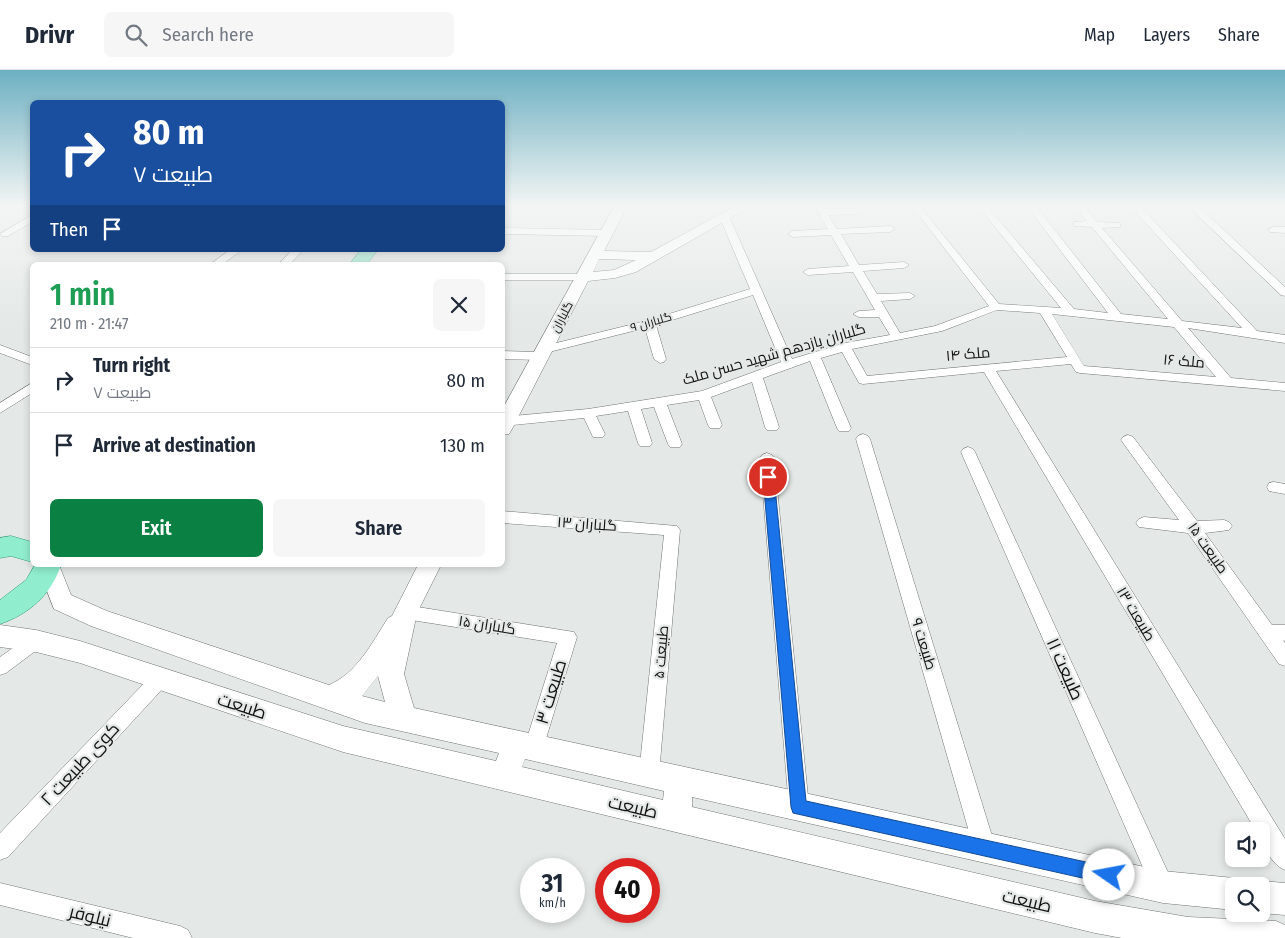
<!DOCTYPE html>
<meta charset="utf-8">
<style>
body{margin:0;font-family:"Fira Sans Condensed",Cairo,sans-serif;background:#f6f6f7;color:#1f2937;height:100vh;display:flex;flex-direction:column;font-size:19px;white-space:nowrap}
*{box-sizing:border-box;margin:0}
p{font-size:16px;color:#747a83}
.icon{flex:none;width:28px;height:28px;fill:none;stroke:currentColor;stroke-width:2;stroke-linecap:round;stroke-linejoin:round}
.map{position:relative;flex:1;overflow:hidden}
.details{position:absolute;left:30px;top:192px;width:475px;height:305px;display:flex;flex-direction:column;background:#fff;border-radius:8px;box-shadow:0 2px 8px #0003}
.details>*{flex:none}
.hud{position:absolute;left:30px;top:30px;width:475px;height:152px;border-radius:8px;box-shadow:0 2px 8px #0003;background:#1a4fa0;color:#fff;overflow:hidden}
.controls{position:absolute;left:1225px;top:752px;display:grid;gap:10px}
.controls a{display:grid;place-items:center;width:45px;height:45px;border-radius:8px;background:#fff;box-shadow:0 2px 8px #0003;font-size:25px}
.speed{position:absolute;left:520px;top:788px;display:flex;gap:10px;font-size:25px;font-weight:700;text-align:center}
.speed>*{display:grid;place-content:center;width:65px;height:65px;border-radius:50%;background:#fff;box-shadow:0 2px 8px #0003;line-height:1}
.speed small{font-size:12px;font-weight:400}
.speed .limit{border:8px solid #d22;background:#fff;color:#111}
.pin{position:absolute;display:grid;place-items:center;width:42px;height:42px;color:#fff;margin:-21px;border:2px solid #fff;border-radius:50%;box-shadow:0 1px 5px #0007}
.me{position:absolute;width:55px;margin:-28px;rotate:282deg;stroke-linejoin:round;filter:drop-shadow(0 0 4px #0008)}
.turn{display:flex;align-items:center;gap:18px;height:105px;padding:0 20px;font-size:22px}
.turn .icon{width:65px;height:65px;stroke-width:2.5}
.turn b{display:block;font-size:35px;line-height:42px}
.then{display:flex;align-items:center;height:48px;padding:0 20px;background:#0003;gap:10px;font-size:19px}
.round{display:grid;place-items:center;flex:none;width:52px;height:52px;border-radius:8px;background:#f6f6f7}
.summary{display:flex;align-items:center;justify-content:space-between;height:85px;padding:0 20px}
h1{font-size:30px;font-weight:600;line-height:38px;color:#1e9e55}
.action{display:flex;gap:10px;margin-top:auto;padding:10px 20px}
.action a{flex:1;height:58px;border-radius:8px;background:#0b8043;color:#fff;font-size:20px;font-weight:600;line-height:58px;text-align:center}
.action a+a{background:#f6f6f7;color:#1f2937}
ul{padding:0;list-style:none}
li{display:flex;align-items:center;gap:15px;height:65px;padding:0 20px;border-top:1px solid #e0e1e3}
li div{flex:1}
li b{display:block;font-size:19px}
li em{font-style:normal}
header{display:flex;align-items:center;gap:30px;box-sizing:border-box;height:70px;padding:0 25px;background:#fff;border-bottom:1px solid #e0e1e3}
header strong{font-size:24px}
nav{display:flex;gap:28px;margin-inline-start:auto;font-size:18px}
.search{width:350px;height:45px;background:#f6f6f7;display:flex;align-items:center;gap:12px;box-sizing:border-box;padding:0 18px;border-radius:8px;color:#747a83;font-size:19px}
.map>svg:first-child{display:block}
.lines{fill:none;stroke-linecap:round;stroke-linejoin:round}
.street-casing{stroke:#717573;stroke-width:1}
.secondary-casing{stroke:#717573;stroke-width:1}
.primary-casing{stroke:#339a78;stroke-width:1}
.street{fill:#fff;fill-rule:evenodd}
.secondary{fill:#fff;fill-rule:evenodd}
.primary{fill:#90eecf;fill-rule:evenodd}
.route{fill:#1a73e8;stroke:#114b97}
.labels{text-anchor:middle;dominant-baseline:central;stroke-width:4.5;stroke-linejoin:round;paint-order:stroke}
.far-street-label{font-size:12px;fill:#101211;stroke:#e4e9e7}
.street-label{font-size:15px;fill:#101211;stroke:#e4e9e7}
.near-street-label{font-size:18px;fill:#101211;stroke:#e4e9e7}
</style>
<header>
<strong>Drivr</strong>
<div class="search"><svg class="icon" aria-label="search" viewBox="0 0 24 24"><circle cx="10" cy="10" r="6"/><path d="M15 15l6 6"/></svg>Search here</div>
<nav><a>Map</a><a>Layers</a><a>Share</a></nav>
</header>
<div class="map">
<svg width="1285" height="868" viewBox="0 0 1285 868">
<rect width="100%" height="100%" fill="#e4e9e7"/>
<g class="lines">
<!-- street casing -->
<g class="street-casing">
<g id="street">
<path d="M814,135H822L825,139H859L861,141L856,144L828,145L837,159L890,156L895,159L890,162L841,164L859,195L904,192L909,195L904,198L863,201L877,224L910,223L915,226L910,229L881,231L900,263L935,256L989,236L911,135H919L999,234L1061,238L977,135H986L1074,239L1108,243L1026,135H1035L1121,244L1168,249L1092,157L1074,156V152L1087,151L1073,135H1083L1097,152L1120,153V157L1102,158L1182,251L1242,258L1129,135H1139L1257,261L1285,265V273L1188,258L1231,308L1285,313V321L1080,303L1076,302L1071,294L996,301L1285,769V800C1272,795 1261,775 1261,761H1256L984,302L863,314L859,313L842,282L821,288L851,358L849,361H839L837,358L810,291L763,308L779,357L777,360H767L765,357L752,312L711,327L722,355L720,358H710L708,355L699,330L667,335L682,374L680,377H670L668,374L654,337L641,339L652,373L650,376H640L638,373L628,341L596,346L605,364L603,367H593L584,348L502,356V347L588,339L702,321L781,292L753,225L656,255L666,289L664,292L660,293L654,289L645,258L545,283L547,286L541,290L502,289V281L540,282L538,280L540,277L646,251L750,219L719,146L724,143L729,146L792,289L845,273L890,265L879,247H859L853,244L859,241L875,240L853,202L808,205L803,202L808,199L849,196L831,165L793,167L788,164L793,161L828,159ZM997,240L1040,243L1067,287L867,306L852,279L942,261ZM1052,244L1174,257L1216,307L1084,296Z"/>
<polygon points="1187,135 1197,135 1285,217 1285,226 1281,225"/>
<polygon points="32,145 32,152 8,166 2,166 0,164"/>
<polygon points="1273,157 1285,157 1285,163 1270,162 1268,160"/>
<polygon points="502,158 606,160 611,163 606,166 502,164"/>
<polygon points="230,180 242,180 221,195 209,195"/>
<polygon points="292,180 303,180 289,195 278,195"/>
<polygon points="502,204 583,204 588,207 583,210 502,210"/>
<polygon points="0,275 32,287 32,295 0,283"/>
<polygon points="32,313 32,323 0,343 0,333"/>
<polygon points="863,364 868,366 870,369 996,779 993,787 985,790 977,787 974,779 856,369 858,366"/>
<polygon points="1128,365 1133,367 1197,451 1224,450 1229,452 1232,456 1229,460 1205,463 1272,555 1285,555 1285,571 1283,570 1285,573 1285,596 1279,594 1188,463 1139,457 1136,453 1139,449 1144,447 1179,450 1121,370 1123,367"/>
<polygon points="968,377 973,379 975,382 1171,809 1174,817 1171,825 1163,828 1155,825 961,382 963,379"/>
<polygon points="767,383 772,385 774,388 809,737 806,744 799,747 792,744 789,737 760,388 762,385"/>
<polygon points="1274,412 1285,414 1285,424 1269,421 1267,417 1269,413"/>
<polygon points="502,441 677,456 680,460 659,704 656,711 649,714 642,711 639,704 664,465 502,453"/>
<polygon points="405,535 574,562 577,567 541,685 534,688 527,685 524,678 557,573 405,549 399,547 396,542 399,537"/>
<polygon points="36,563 42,566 45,571 42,576 6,603 0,605 0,587 30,566"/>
<polygon points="160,601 166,603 169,609 166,615 8,787 0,790 0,763 154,603"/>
<polygon points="0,813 180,856 188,860 192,868 133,868 0,835"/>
</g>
</g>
<!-- secondary casing -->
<g class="secondary-casing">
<g id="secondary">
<path d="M615,135H628L604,181L651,182L737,135H753L636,202L615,208L588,211L512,359L509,364L502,365V340ZM599,189L636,190L614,200L593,202Z"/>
<path d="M37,495H59L71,525L107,541L329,615C357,603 372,573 388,548L392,546L418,495H441L417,543L404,604L414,638L1163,801L1234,808L1245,813L1247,816H1234V840L1163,833L692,727V737L1095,831L1188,847L1276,851L1285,855V868H1122L1095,863L343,682L80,593L36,582L0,577V555L36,560L80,571L343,656L496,691L499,683L365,653L91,556L54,539ZM378,606L385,632L362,626ZM525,689L664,721L663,730L522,697Z"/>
<polygon points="1261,811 1285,813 1285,845 1261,843 1261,816 1249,816"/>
</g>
</g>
<!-- primary casing -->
<g class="primary-casing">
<g id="primary">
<polygon points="361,180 378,180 366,195 349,195"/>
<polygon points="11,466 32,472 32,492 11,486 0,488 0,468"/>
<path d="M35,495H61C51,525 29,544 0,554V530L26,510Z"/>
</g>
</g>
<!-- street -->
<use href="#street" class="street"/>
<!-- secondary -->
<use href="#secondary" class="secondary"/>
<!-- primary -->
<use href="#primary" class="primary"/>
</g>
<!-- sky -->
<linearGradient id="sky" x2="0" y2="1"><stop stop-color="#6db0c2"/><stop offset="0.53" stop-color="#f3f5f4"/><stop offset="1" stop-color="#f3f5f4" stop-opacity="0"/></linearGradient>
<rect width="1285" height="256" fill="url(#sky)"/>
<!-- route -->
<polygon class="route" points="768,403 774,407 806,731 1109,797 1115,799 1118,805 1115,811 1109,814 793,743 791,737 763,407"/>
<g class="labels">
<!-- far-street labels -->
<g class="far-street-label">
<text transform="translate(562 247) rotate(-62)">گلباران</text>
<text transform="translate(651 252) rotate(-16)">۹ گلباران</text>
</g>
<!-- street labels -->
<g class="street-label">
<text transform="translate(774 284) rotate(-16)">گلباران یازدهم شهید حسن ملک</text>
<text transform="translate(968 284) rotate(-5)">ملک ۱۴</text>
<text transform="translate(1184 291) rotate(5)">ملک ۱۶</text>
<text transform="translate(587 454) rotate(4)">۱۳ گلباران</text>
<text transform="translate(1208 478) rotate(55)">طبیعت ۱۵</text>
<text transform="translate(1136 544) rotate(59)">طبیعت ۱۳</text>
<text transform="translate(487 555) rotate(9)">گلباران ۱۵</text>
<text transform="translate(924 574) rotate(73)">طبیعت ۹</text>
<text transform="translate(661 582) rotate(-85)">۵ طبیعت</text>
</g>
<!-- near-street labels -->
<g class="near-street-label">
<text transform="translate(1065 599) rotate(66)">طبیعت ۱۱</text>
<text transform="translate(551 622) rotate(-73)">طبیعت ۳</text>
<text transform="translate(242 636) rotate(18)">طبیعت</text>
<text transform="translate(80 694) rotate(-47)">۲ کوی طبیعت</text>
<text transform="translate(633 737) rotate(13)">طبیعت</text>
<text transform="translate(1027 831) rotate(13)">طبیعت</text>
<text transform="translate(90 846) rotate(14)">نیلوفر</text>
</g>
</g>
</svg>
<div class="controls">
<a><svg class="icon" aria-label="sound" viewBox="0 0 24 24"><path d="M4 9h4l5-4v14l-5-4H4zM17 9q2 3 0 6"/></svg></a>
<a><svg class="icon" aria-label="search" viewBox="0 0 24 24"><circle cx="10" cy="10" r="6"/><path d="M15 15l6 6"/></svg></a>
</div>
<div class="speed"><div>31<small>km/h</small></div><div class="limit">40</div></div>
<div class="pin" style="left:768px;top:407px;background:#d93025"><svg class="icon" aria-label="arrive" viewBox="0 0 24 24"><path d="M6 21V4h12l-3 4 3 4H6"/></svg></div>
<svg class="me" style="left:1109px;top:805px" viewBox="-20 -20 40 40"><circle r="19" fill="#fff"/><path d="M0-13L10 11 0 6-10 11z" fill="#1a73e8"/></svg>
<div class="hud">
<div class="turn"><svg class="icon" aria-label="right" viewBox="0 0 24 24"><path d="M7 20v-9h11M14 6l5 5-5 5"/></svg><div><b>80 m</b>طبیعت ۷</div></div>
<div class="then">Then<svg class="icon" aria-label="arrive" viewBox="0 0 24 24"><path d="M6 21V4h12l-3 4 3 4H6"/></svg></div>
</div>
<section class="details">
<div class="summary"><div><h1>1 min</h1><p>210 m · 21:47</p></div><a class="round"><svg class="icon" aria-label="close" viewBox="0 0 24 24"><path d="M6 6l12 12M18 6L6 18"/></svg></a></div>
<ul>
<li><svg class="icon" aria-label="right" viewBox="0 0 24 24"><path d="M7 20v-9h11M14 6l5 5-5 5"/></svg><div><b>Turn right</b><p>طبیعت ۷</p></div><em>80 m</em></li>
<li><svg class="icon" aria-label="arrive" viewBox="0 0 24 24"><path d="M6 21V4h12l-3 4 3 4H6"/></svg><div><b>Arrive at destination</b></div><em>130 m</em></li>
</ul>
<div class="action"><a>Exit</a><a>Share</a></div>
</section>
</div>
